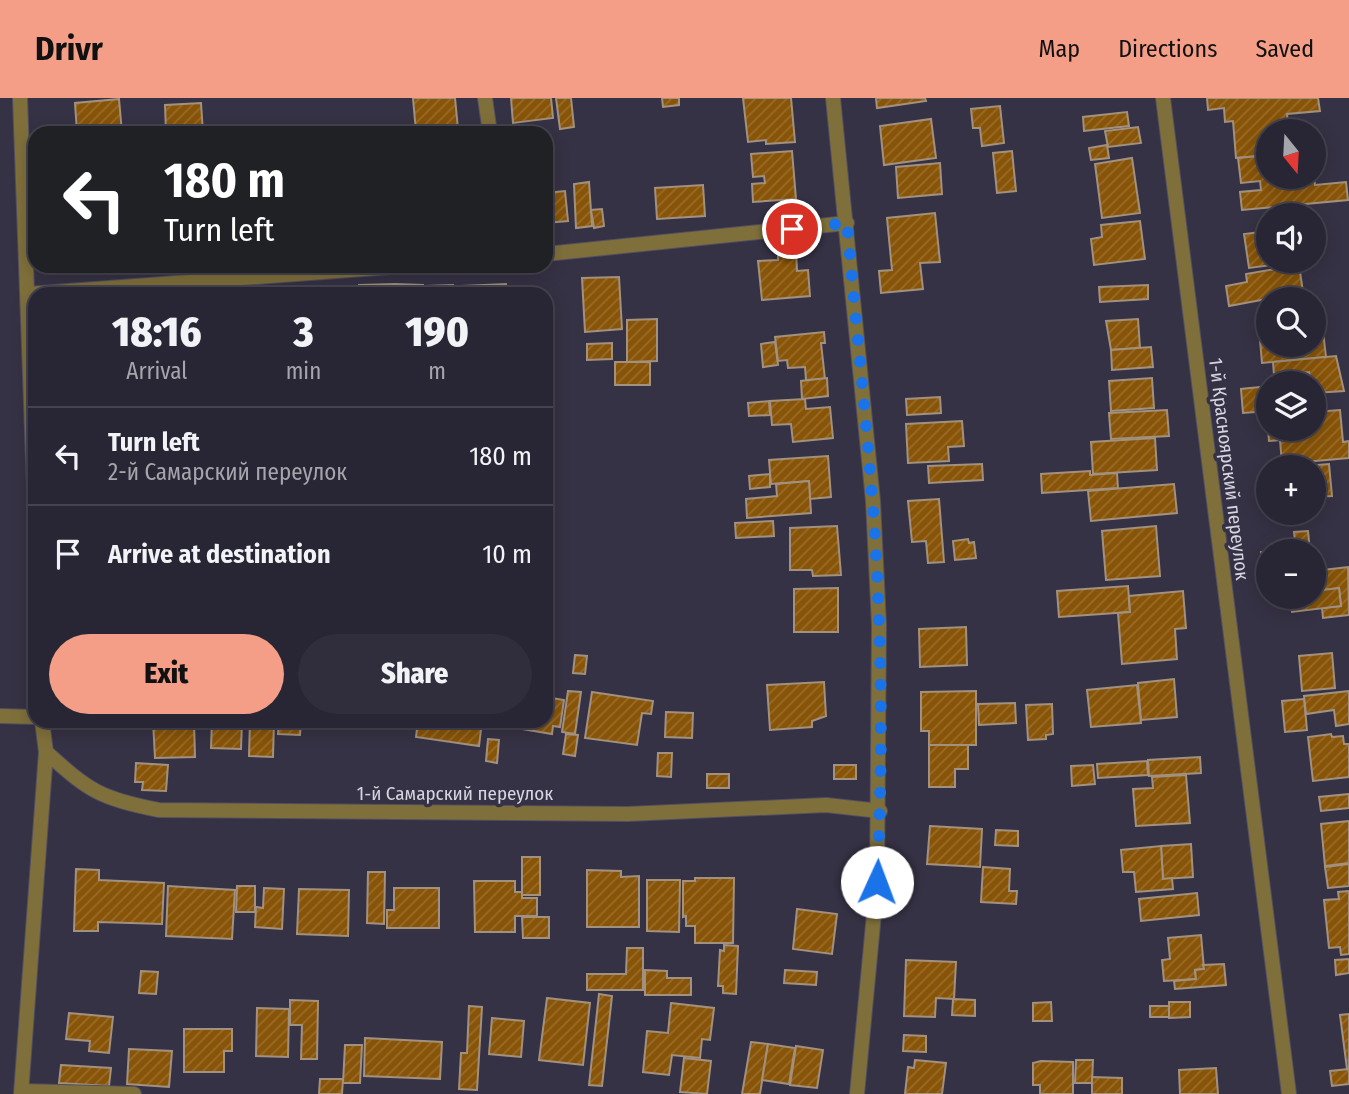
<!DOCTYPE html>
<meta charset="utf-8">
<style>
body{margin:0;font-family:"Fira Sans Condensed",sans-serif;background:#302e3c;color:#f1f3f6;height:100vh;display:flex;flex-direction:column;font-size:26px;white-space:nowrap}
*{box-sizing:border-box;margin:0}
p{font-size:23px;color:#a5a5ac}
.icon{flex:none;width:38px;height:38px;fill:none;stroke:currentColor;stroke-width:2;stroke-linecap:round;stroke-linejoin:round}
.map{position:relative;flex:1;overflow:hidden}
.drawer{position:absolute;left:28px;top:189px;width:525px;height:441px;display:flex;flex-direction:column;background:#282634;border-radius:21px;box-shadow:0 4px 18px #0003,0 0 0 2px #44434f}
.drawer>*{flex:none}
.hud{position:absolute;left:28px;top:28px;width:525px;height:147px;border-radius:21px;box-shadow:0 4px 18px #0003,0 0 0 2px #44434f;background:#202124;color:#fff;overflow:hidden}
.needle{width:46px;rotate:162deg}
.fabs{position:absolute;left:1256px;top:21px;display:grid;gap:14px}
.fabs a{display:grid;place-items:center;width:70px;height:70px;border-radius:50%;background:#282634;box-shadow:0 4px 18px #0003,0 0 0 2px #44434f;font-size:35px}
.pin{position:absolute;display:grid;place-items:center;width:60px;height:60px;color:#fff;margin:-30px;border:4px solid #fff;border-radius:50%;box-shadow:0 2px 7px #0007}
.me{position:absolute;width:77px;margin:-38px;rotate:2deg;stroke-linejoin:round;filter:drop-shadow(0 0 5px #0008)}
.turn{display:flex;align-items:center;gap:24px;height:147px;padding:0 21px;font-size:32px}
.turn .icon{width:91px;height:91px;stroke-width:2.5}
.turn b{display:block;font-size:49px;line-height:60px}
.eta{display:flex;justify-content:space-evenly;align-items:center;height:119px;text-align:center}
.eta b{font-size:42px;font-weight:800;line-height:49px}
.cta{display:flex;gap:14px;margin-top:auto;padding:14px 21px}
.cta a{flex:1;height:80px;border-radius:42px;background:#f49e87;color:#111;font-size:28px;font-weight:800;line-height:80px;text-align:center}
.cta a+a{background:#302e3c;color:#f1f3f6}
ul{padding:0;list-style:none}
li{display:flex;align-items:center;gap:21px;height:98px;padding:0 21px;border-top:2px solid #44434f}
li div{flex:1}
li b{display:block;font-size:26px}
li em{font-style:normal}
header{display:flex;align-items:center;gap:42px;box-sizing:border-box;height:98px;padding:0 35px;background:#f49e87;color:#111}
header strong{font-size:33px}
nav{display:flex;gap:38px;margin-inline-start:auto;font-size:24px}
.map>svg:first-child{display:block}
.building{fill:url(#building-hatch);stroke:#a2917e;stroke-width:2}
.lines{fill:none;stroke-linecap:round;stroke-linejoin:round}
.service-casing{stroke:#534f61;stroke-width:16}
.minor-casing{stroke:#534f61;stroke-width:16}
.service{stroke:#7f703b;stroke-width:14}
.minor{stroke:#7f703b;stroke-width:14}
.route{stroke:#1a73e8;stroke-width:12;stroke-dasharray:0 21.6}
.labels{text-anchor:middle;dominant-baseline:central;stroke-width:7;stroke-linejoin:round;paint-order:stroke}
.street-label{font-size:19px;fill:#d7d5e1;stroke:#363245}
</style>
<header>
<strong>Drivr</strong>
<nav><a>Map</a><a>Directions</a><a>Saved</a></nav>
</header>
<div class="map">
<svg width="1349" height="996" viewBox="0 0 1349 996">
<defs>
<pattern id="building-hatch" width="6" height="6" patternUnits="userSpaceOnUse" patternTransform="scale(1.75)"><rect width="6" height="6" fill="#885407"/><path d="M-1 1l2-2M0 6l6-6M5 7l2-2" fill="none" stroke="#986c2b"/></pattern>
</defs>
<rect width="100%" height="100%" fill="#363245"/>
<!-- building -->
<g class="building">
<polygon points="413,0 455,0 458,31 416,34"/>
<polygon points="511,0 551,0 553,20 513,25"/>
<polygon points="556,0 571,0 574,29 560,31"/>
<polygon points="662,0 679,0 679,7 663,9"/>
<polygon points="743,0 791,0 795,44 766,46 766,42 748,44"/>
<polygon points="876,0 925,0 926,3 877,10"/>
<polygon points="1207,0 1318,0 1320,13 1287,16 1288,25 1304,23 1305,33 1269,33 1269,57 1236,60 1233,23 1225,24 1224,10 1208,12"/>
<polygon points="119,1 122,35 77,35 75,5"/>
<polygon points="201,5 203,35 166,35 165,7"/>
<polygon points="1000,8 1004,45 982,48 980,30 973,30 971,11"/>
<polygon points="1127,14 1129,28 1084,33 1083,19"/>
<polygon points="931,21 936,60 884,67 880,28"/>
<polygon points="1138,29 1141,45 1108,49 1105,33"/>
<polygon points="546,36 552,77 546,78"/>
<polygon points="1107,47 1109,60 1091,62 1089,50"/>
<polygon points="792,53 796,101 753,104 752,86 765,85 764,78 753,79 751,56"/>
<polygon points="1012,53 1016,93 997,95 993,55"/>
<polygon points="1269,57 1269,79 1314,79 1315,87 1346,84 1348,102 1242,112 1240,94 1261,92 1260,83 1241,85 1238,60"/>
<polygon points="1132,60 1140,115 1102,120 1095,66"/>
<polygon points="940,65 942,96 898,100 896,69"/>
<polygon points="589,84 592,128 576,130 574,86"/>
<polygon points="703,87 705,118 657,121 655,90"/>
<polygon points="565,93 568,123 546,125 546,95"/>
<polygon points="602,111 604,128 594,130 591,112"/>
<polygon points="935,115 940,164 920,165 923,191 881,195 879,173 892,172 887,120"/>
<polygon points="1140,123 1145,161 1094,167 1091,141 1102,139 1101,127"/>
<polygon points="1269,133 1269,163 1304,163 1249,170 1244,136"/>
<polygon points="796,151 797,173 808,172 810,198 762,202 758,163 778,162 778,152"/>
<polygon points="1299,167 1304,201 1272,200 1229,208 1226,188 1247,184 1246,176"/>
<polygon points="619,179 622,231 585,234 582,180"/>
<polygon points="395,186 395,196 359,196 359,187"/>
<polygon points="395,186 423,187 423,196 395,196"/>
<polygon points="506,186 506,196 462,196 462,188"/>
<polygon points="453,187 454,196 426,196 426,188"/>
<polygon points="1148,187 1148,201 1100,204 1099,189"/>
<polygon points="1321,216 1326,259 1262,265 1258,219 1269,218 1269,247 1314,247 1314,217"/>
<polygon points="657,221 657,263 627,264 627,222"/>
<polygon points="1138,221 1140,250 1111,252 1106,223"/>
<polygon points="824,234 825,245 821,245 825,281 806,282 805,269 788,270 787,262 778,263 775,239"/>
<polygon points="775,244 778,267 763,269 761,246"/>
<polygon points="612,245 612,261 587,262 587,246"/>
<polygon points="1151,249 1153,269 1112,272 1111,252"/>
<polygon points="1336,258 1344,293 1314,295 1309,274 1274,277 1273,264"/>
<rect x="615" y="264" width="35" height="23"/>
<polygon points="827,280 828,298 802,301 801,283"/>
<polygon points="1152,280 1154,310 1111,313 1109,283"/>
<polygon points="1269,288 1269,313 1243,315 1241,291"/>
<polygon points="940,299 941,315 907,317 906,301"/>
<polygon points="805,301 806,311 830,309 833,340 793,344 791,326 772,327 770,303"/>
<polygon points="769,303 770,317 749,318 748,305"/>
<polygon points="1167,312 1169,338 1111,341 1109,315"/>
<polygon points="1340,312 1343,344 1349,343 1349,360 1282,366 1280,342 1269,343 1267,318 1269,331 1314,331 1314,314"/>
<polygon points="962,323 964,348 948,349 949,363 908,365 906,326"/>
<polygon points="1155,340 1157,372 1093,376 1091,344"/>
<polygon points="828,358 831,399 810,401 809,383 771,386 769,362"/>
<polygon points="982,366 983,382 929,385 928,368"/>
<polygon points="1329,366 1332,398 1314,399 1314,369 1291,369"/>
<polygon points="1090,373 1090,377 1117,375 1118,390 1042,395 1041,376"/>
<polygon points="770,376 770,389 750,391 749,378"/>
<polygon points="809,383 811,415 747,420 746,401 777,398 776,386"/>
<polygon points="1174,386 1177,415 1091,423 1088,393"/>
<polygon points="939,401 944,464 928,465 926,443 912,444 908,403"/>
<polygon points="773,423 774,438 736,440 735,425"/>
<polygon points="837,428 841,477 813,478 812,472 790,472 790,430"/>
<polygon points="1156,428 1160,478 1106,482 1102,433"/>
<polygon points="1308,433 1310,453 1296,453 1294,434"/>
<polygon points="968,441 969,445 974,444 976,460 955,462 953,443"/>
<polygon points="1269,453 1269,482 1264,482 1261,454"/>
<polygon points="1348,469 1349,517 1323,520 1322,510 1341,508 1339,490 1314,493 1314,473"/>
<polygon points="1128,488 1130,514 1059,519 1057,493"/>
<polygon points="838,490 838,534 794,534 794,491"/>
<polygon points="1339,490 1341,508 1292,514 1290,499 1314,499 1314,493"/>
<polygon points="1183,493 1186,530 1175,531 1177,561 1122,566 1118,515 1130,514 1129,498"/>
<polygon points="966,529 967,567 920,569 919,531"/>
<polygon points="1332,555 1335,590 1302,593 1299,558"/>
<polygon points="575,557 587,558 585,576 573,575"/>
<polygon points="1174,581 1177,619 1141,622 1138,585"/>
<polygon points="824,584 826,618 812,623 812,629 770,632 767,587"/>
<polygon points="1137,587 1141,625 1091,629 1087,592"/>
<polygon points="568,593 581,594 575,636 562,634"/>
<polygon points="976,593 976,647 929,647 929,633 921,633 921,594"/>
<polygon points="1349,593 1349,626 1336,628 1334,612 1306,616 1304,598"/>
<polygon points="592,594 653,603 651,616 642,615 637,647 585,640"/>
<polygon points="546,599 564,602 560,629 553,628 552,636 510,629 511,623 546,623"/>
<polygon points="1304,601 1307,632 1285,634 1282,603"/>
<polygon points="1015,605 1016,625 979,627 978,606"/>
<polygon points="1052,606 1053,636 1046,637 1046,641 1028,642 1026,607"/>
<polygon points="666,614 693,615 692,640 665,639"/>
<polygon points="153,623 194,623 195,659 155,660"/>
<polygon points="212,623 242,623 241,651 211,650"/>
<polygon points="250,623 274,623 273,659 249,658"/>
<polygon points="279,623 301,623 300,637 278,636"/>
<polygon points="418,623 482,623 479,648 416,639"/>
<polygon points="566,636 578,637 575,658 563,656"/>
<polygon points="1331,636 1332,639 1343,638 1344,646 1349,646 1349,679 1313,683 1308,639"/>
<polygon points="488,641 499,642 497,665 486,663"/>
<polygon points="929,647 968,647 968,671 955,671 955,689 929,689"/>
<polygon points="658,655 672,655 671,679 657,678"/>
<polygon points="1200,659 1201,675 1149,678 1148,662"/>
<polygon points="1147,663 1148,677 1098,680 1097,666"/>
<polygon points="136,665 168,667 166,693 142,692 143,684 135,684"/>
<rect x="834" y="667" width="22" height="14"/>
<polygon points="1093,667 1095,686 1072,688 1071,668"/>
<rect x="707" y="676" width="22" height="14"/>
<polygon points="1186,677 1190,725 1136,728 1133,691 1153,690 1152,679"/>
<polygon points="1349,696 1349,710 1321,713 1319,699"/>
<polygon points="1349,723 1349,765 1325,768 1321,726"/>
<polygon points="930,728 982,731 980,769 927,766"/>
<polygon points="996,732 1018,733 1018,748 995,747"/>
<polygon points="1191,746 1193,779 1163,781 1161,748"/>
<polygon points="1161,748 1163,781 1172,780 1173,791 1136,794 1134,774 1123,774 1121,752"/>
<rect x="522" y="759" width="18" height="38"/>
<polygon points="1349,766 1349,788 1328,790 1325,769"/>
<polygon points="983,769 1010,771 1009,793 1017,793 1016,806 981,804"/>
<polygon points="76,771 99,772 99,782 164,785 162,826 98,824 98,833 74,833"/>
<polygon points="587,772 621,773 621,779 639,778 639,829 587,829"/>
<polygon points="368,774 385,774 384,826 367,825"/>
<polygon points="695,780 734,780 733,845 695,845 695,828 686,828 686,818 683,819 683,783 695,783"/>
<polygon points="647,782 680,782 679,834 647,833"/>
<polygon points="474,783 515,783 515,794 522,794 522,800 537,800 537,818 515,818 515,834 475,834"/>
<polygon points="168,788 235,792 232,841 166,838"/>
<polygon points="237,788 255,788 255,814 236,814"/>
<polygon points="264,790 284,791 282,831 255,829 256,809 263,810"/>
<polygon points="394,790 439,790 439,830 387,830 387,812 394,812"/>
<polygon points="299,791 349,792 348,838 297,836"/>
<polygon points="1349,793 1349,856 1341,857 1340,849 1329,850 1324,802 1339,801 1338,794"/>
<polygon points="1197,795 1199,817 1141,823 1139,801"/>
<polygon points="797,811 837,816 832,856 793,851"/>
<polygon points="522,819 549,819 549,840 523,840"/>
<polygon points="1201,837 1204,871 1195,872 1196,881 1164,883 1162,862 1170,861 1168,840"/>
<polygon points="724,847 738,848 736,896 723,895 723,888 718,888 720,852 724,853"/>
<polygon points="627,850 643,850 643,892 587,892 587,876 626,876"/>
<polygon points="1349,861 1349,875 1336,877 1335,862"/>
<polygon points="906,862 956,864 954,901 936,900 935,919 904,918"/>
<polygon points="1224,866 1226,887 1175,891 1174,883 1196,881 1195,872 1204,871 1203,867"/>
<polygon points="645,872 667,873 667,880 691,880 691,897 645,897"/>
<polygon points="785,872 817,874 816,887 784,885"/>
<polygon points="141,873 158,874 156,896 139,895"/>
<polygon points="599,896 612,898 602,988 589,987"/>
<polygon points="547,900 590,905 583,967 539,962"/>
<polygon points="953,901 975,902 975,918 952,917"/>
<polygon points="290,902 318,903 317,961 301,961 302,927 290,927"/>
<polygon points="1051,904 1052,923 1033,923 1033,905"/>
<polygon points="1169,904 1190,904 1190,919 1169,920"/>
<polygon points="671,905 714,910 710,942 702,941 700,960 672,957 669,977 643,974 647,933 668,935"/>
<polygon points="469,908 482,909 477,992 459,991 461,955 467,955"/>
<rect x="1150" y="908" width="19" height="11"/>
<polygon points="257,910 289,911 288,959 256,958"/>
<polygon points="69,915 113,919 109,955 89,953 90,943 66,941"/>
<polygon points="1349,916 1349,971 1347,971 1340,917"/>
<polygon points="492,920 524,923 521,959 489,956"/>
<polygon points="184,931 232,931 232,953 224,953 224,974 184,974"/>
<polygon points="904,937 926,938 926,954 903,953"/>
<polygon points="365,940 442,944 440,981 364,978"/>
<polygon points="751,944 768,946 760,996 742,996"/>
<polygon points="768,946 795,950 789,986 762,982"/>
<polygon points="345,947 362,947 360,985 343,985"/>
<polygon points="796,948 823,952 817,990 790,987"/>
<polygon points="129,951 172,953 169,989 127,986"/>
<polygon points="684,960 711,963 707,996 680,994"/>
<polygon points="915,962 946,965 942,996 905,996 908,969 914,970"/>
<polygon points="1076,962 1093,962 1092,985 1075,985"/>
<polygon points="1041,963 1073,964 1073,996 1040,996 1040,987 1033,987 1033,965"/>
<polygon points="61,967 111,970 109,988 59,985"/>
<polygon points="1216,970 1218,996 1180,996 1179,972"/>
<polygon points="1349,971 1349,986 1332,988 1330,973"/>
<polygon points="1092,979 1122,980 1122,996 1092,996"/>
<polygon points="320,981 343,981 342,996 319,996"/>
</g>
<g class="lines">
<!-- service casing -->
<g class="service-casing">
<polyline id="service" points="0,618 35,619"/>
</g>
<!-- minor casing -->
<g class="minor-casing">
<g id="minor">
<polyline points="20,0 35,416"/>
<polyline points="485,0 490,35"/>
<polyline points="833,0 873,403 879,527 877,784 857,996"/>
<polyline points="1163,0 1289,996"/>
<polyline points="546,156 847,125"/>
<polyline points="28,196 403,168"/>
<path d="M46,654C89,693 101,701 159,712L628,716L826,707L880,713"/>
<polyline points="22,993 134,996"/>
<polyline points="21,996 46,654 42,623"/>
</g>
</g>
<!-- service -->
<use href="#service" class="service"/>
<!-- minor -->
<use href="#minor" class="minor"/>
</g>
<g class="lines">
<!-- route -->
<path class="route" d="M792,131L847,125C857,242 871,358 877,475C882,578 882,681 877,784"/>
</g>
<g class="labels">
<!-- street labels -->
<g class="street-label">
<text transform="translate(1229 371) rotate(83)">1-й Красноярский переулок</text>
<text x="455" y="695">1-й Самарский переулок</text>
</g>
</g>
</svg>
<div class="fabs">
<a><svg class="needle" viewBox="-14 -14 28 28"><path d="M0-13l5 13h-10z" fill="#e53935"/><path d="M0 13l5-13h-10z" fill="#a5a5ac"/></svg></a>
<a><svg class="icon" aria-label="sound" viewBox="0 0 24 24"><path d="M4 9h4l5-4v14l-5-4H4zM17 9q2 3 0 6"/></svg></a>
<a><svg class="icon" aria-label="search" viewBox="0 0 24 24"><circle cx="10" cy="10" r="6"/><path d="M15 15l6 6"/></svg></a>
<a><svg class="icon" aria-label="layers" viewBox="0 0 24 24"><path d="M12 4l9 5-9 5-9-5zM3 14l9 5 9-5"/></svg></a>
<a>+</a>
<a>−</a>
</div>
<div class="pin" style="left:792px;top:131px;background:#d93025"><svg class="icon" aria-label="arrive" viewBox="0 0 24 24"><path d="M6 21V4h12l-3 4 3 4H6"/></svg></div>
<svg class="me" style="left:877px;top:784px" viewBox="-20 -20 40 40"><circle r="19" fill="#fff"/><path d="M0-13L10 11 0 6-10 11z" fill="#1a73e8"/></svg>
<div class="hud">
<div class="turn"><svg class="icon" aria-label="left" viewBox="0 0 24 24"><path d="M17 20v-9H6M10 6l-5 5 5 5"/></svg><div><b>180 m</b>Turn left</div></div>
</div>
<section class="drawer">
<div class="eta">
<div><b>18:16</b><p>Arrival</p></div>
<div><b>3</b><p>min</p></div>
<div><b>190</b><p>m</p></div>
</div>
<ul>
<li><svg class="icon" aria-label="left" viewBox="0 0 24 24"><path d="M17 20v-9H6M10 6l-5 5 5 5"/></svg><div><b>Turn left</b><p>2-й Самарский переулок</p></div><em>180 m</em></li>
<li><svg class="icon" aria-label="arrive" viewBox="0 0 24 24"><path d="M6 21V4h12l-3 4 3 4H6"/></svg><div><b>Arrive at destination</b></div><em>10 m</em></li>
</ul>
<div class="cta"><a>Exit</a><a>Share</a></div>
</section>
</div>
